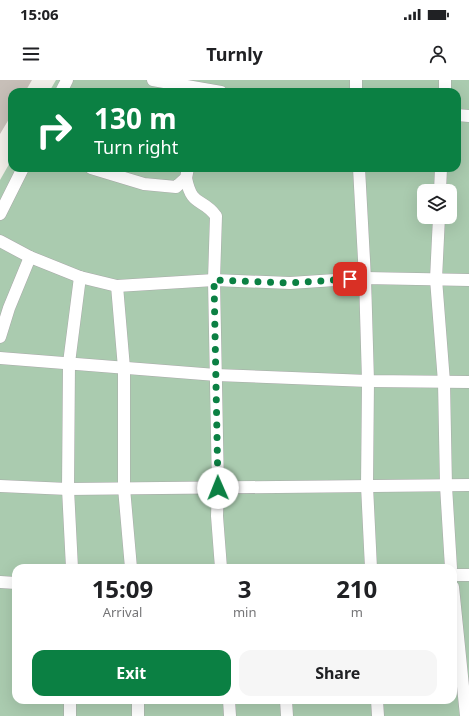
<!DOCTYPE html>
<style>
body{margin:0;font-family:"Noto Sans",sans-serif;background:#f6f6f6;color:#202124;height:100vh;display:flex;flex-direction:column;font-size:15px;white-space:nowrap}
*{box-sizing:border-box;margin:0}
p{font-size:13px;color:#757577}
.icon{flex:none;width:22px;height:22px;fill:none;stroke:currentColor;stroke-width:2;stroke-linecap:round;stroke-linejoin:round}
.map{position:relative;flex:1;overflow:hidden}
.drawer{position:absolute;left:12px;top:484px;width:445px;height:140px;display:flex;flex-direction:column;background:#fff;border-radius:12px;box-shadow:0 4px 16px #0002}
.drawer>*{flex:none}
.banner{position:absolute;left:8px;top:8px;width:453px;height:84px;border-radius:12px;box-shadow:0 4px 16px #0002;background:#0b8043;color:#fff;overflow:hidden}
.buttons{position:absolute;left:417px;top:104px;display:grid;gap:8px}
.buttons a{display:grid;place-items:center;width:40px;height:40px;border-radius:8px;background:#fff;box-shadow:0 4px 16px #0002;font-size:20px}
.pin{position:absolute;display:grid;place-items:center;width:34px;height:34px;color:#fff;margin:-17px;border-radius:8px;box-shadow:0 2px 6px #0006}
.me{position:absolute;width:44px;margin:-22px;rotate:359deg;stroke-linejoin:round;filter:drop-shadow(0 0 3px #0008)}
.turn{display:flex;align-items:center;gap:14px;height:84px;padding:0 20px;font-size:18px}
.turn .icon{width:52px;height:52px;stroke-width:2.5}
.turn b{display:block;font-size:28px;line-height:34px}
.eta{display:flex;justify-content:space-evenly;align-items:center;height:68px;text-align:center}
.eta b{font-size:24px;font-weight:700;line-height:28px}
.action{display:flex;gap:8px;margin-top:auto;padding:8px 20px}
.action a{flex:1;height:46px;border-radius:12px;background:#0b8043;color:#fff;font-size:16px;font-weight:700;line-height:46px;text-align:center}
.action a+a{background:#f6f6f6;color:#202124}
.status{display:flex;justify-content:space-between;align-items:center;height:28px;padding:0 20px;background:#fff;direction:ltr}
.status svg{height:11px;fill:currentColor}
header{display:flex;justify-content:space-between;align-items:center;height:52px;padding:0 20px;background:#fff;font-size:18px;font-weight:700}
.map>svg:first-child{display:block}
.cemetery{fill:#aacbaf;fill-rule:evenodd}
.building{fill:#c7bfb8}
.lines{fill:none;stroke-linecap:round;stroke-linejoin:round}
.minor-casing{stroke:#a9a9a9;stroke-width:13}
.minor{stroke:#fff;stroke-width:12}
.route{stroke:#0b8043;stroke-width:7;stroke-dasharray:0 12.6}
</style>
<div class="status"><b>15:06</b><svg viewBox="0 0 49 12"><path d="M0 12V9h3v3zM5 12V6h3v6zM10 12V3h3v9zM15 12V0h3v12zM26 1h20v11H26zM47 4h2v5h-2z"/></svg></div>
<header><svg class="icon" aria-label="menu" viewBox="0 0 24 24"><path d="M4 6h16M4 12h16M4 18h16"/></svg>Turnly<svg class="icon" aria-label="person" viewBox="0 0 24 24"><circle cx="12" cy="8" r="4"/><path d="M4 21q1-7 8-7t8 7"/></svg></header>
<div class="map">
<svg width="469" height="636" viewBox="0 0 469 636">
<rect width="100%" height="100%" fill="#f2efe9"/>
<!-- cemetery -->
<path class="cemetery" d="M56,0H469V636H0V100L12,79V88H457V12H49ZM424,111H450V137H424ZM16,488H453V620H16Z"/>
<!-- building -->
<polygon class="building" points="0,0 32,0 25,12 12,12 12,34 0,54"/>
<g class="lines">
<!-- minor casing -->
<g class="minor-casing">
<g id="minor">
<polyline points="153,0 221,12"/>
<polyline points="61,12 67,0"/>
<polyline points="356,12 356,0"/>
<polyline points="445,12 445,0"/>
<polyline points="457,35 469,36"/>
<polyline points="91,88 144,104 176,107 186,98 188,88"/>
<polyline points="359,88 365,198 368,301 367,406 371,488"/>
<path d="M186,98C192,128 202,117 216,136L214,200L218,408L217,436L221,488"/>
<polyline points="440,111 441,88"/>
<polyline points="0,134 23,88"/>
<polyline points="439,137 436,199 444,302 446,406 451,488"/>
<polyline points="0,161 30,177 80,197 117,206 214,200 290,203 365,198 469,200"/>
<polyline points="117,206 124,288 124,408 131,488"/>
<polyline points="0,257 9,228 30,177"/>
<polyline points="0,278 216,295 368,301 469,302"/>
<polyline points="0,406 68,409 469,405"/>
<polyline points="72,488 68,409 69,283 80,197"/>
<polyline points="453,495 469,495"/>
<polyline points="0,502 16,503"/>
<polyline points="453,507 466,636"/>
<polyline points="138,620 138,636"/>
<polyline points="229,620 230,636"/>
<polyline points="286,620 287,636"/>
<polyline points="377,620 378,636"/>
<polyline points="70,636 70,620"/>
</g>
</g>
<!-- minor -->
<use href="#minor" class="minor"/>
</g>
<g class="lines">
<!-- route -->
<polyline class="route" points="218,408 214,200 290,203 350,199"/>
</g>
</svg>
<div class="buttons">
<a><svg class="icon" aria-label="layers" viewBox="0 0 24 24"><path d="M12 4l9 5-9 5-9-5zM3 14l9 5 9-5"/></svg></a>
</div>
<div class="pin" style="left:350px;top:199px;background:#d93025"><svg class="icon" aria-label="arrive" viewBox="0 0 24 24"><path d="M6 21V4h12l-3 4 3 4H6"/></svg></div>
<svg class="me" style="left:218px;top:408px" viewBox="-20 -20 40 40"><circle r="19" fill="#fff"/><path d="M0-13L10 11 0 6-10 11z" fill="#0b8043"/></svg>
<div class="banner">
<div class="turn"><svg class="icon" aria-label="right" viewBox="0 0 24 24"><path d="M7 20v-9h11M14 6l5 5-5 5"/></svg><div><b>130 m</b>Turn right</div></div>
</div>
<section class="drawer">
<div class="eta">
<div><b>15:09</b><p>Arrival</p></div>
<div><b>3</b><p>min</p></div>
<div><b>210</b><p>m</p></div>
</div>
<div class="action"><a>Exit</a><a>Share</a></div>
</section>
</div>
